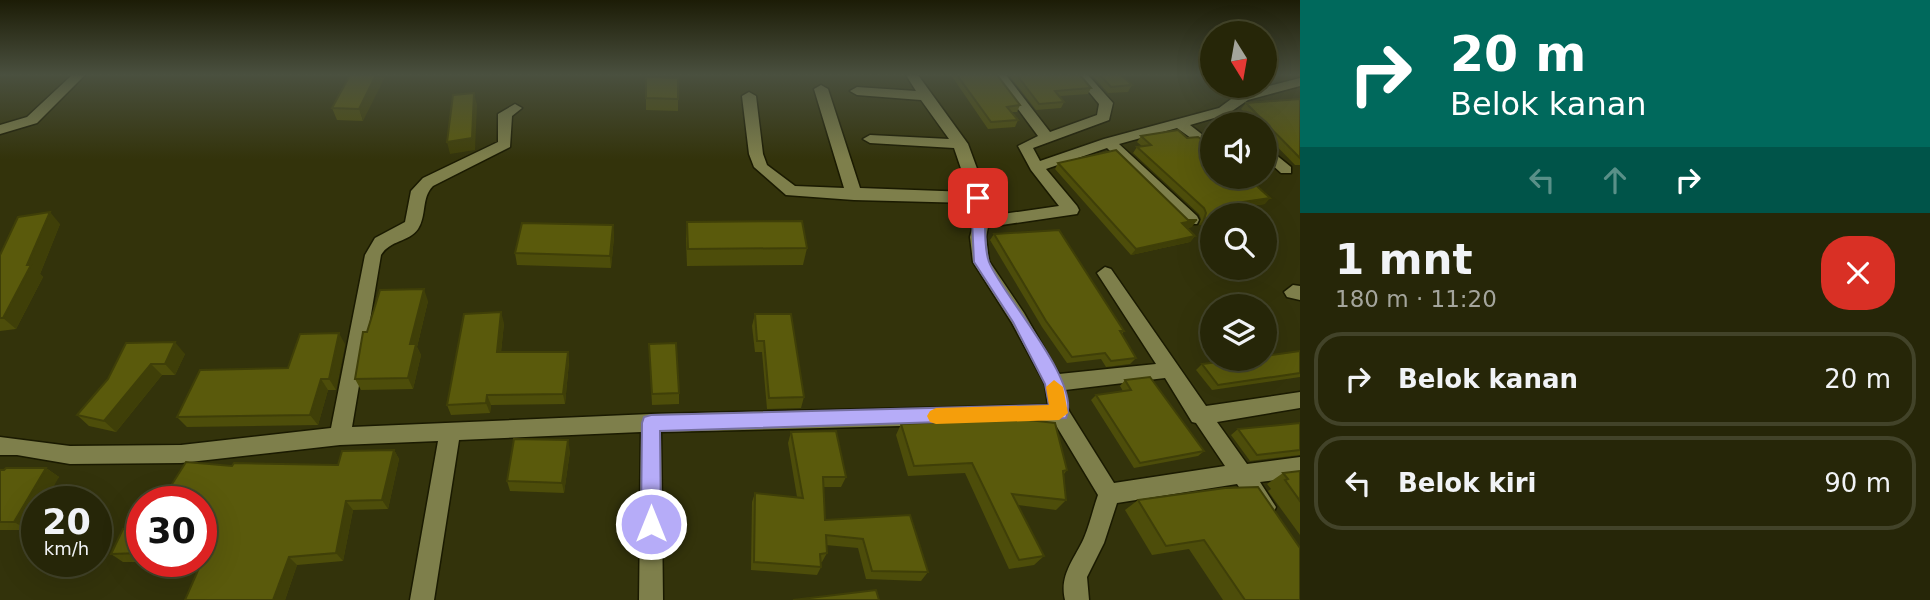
<!DOCTYPE html>
<html lang="id">
<meta charset="utf-8">
<style>
body{margin:0;font-family:"DejaVu Sans",sans-serif;background:#323216;color:#f1f3f6;height:100vh;display:flex;flex-direction:column;font-size:26px;white-space:nowrap}
*{box-sizing:border-box;margin:0}
p{font-size:23px;color:#a4a59c}
.icon{flex:none;width:38px;height:38px;fill:none;stroke:currentColor;stroke-width:2;stroke-linecap:round;stroke-linejoin:round}
.map{position:relative;flex:1;overflow:hidden}
.side{display:flex;flex-direction:column;background:#262608;width:630px}
.side>*{flex:none}
.hud{background:#00695c;color:#fff;overflow:hidden}
.needle{width:46px;rotate:169deg}
.buttons{position:absolute;left:1200px;top:21px;display:grid;gap:14px}
.buttons a{display:grid;place-items:center;width:77px;height:77px;border-radius:50%;background:#262608;box-shadow:0 7px 28px #0002,0 0 0 2px #424329;font-size:35px}
.speed{position:absolute;left:21px;top:486px;display:flex;gap:14px;font-size:35px;font-weight:700;text-align:center}
.speed>*{display:grid;place-content:center;width:91px;height:91px;border-radius:50%;background:#262608;box-shadow:0 7px 28px #0002,0 0 0 2px #424329;line-height:1}
.speed small{font-size:18px;font-weight:400}
.speed .limit{border:10px solid #d22;background:#fff;color:#111}
.pin{position:absolute;display:grid;place-items:center;width:60px;height:60px;color:#fff;margin:-30px;border-radius:14px;box-shadow:0 4px 10px #0006}
.me{position:absolute;width:77px;margin:-38px;rotate:0deg;stroke-linejoin:round;filter:drop-shadow(0 0 5px #0008)}
.turn{display:flex;align-items:center;gap:24px;height:147px;padding:0 35px;font-size:32px}
.turn .icon{width:91px;height:91px;stroke-width:2.5}
.turn b{display:block;font-size:49px;line-height:60px}
.lanes{display:flex;align-items:center;height:66px;padding:0 35px;background:#0003;justify-content:center;gap:35px;direction:ltr}
.lanes .off{opacity:.35}
.round{display:grid;place-items:center;flex:none;width:74px;height:74px;border-radius:28px;background:#323216}
.head{display:flex;align-items:center;justify-content:space-between;height:119px;padding:0 35px}
h1{font-size:42px;font-weight:700;line-height:52px}
ul{padding:0;list-style:none}
li{display:flex;align-items:center;gap:21px;height:94px;margin:0 14px 10px;padding:0 21px;border:4px solid #424329;border-radius:28px}
li div{flex:1}
li b{display:block;font-size:26px}
li em{font-style:normal}
main{display:flex;flex:1;min-height:0}
.map>svg:first-child{display:block}
.lines{fill:none;stroke-linecap:round;stroke-linejoin:round}
.street-casing{stroke:#1a1a01;stroke-width:3}
.street{fill:#7e7f4b;fill-rule:evenodd}
.wall{fill:#4d4d0a}
.shaded-wall{fill:#3f3f08}
.building{fill:#5a5a0c;stroke:#3f3f08;stroke-width:2}
.route{fill:#b6acf8;stroke:#7670a1;stroke-width:2}
.slow{fill:#f59e0b}
</style>
<main>
<div class="map">
<svg width="1300" height="600" viewBox="0 0 1300 600">
<rect width="100%" height="100%" fill="#33330b"/>
<g class="lines">
<!-- street casing -->
<g class="street-casing">
<g id="street">
<polygon points="72,75 85,75 37,123 0,134 0,125 27,117"/>
<polygon points="906,75 918,75 968,144 983,185 987,208 985,212 973,212 970,203 854,200 786,195 754,167 749,154 742,96 749,92 756,96 763,154 767,165 795,186 844,188 814,89 821,85 828,89 860,188 969,192 954,148 870,143 863,139 870,135 949,139 921,100 857,95 850,91 857,87 916,91"/>
<path d="M993,75H1006L1050,132L1097,115L1099,104L1075,75H1088L1113,103L1109,120L1033,148L1040,161L1104,139L1219,108L1238,94L1300,78V86L1248,100L1232,111L1245,124H1230L1221,116L1190,125L1213,143V154L1177,128L1119,144L1197,216L1199,220L1197,224H1185L1107,148L1046,169L1077,206L1079,210L1077,214L988,227L986,237L989,261L1024,313L1059,374L1156,364L1097,273L1105,267L1111,269L1206,406L1300,392V408L1217,422L1247,464L1300,457V477L1260,482L1276,507L1273,514L1265,517L1257,514L1237,484L1117,503L1104,543L1087,577L1089,600H1065C1059,575 1074,560 1084,538C1090,524 1093,509 1098,495L1054,422L661,432L663,600H639L641,432L459,440L434,600H410L438,441L340,445L181,463L70,464L17,455H0V437L70,446L181,445L331,428L365,255L375,238L405,222L411,191L423,178L498,142V114L515,104L522,108L512,116L510,147L433,186C421,198 427,215 418,229C409,242 390,240 381,255L352,427L651,414L1048,405L1045,384L1012,323L973,262L970,237L975,218L1059,206L1031,170L1018,146L1038,136ZM1165,378L1192,422L1196,423L1225,466L1114,483L1069,411L1065,390Z"/>
<polygon points="1265,146 1291,167 1291,173 1281,173 1265,158"/>
<polygon points="1293,285 1300,286 1300,300 1287,297 1284,292"/>
</g>
</g>
<!-- street -->
<use href="#street" class="street"/>
</g>
<!-- wall -->
<g class="wall">
<polygon points="350,75 363,121 337,120 332,108"/>
<polygon points="951,75 997,75 1020,105 1017,112 1011,112 1018,120 1015,127 988,129"/>
<polygon points="1009,75 1080,75 1091,88 1088,94 1060,96 1064,102 1061,108 1036,110"/>
<polygon points="1092,75 1121,75 1132,85 1128,92 1108,93"/>
<polygon points="646,77 678,99 678,111 646,110"/>
<polygon points="1300,99 1300,165 1295,165 1265,134 1265,124 1256,124 1241,109 1246,103"/>
<polygon points="1141,136 1265,204 1242,207 1247,211 1243,215 1213,215 1213,223 1199,225 1201,219 1199,214 1133,153 1137,147 1142,146 1137,142"/>
<polygon points="1058,163 1192,227 1187,228 1195,236 1190,242 1131,255 1055,169"/>
<polygon points="687,222 807,248 803,265 687,266 686,239"/>
<polygon points="60,224 40,274 43,277 16,329 0,331 0,255"/>
<polygon points="613,225 614,237 611,268 517,265 515,253"/>
<polygon points="994,234 1124,331 1122,334 1136,358 1130,364 1106,367 1101,359 1067,363 1042,327 990,240"/>
<polygon points="428,301 417,347 421,355 413,389 361,390 355,379 367,332"/>
<polygon points="755,314 804,397 801,408 767,409 762,352 755,352 752,326"/>
<polygon points="504,323 501,352 568,352 569,362 565,404 491,405 490,413 451,415 447,405"/>
<polygon points="126,343 185,354 175,375 162,375 116,432 89,426 77,415 108,379"/>
<polygon points="345,344 336,390 328,390 318,425 187,427 177,417"/>
<polygon points="649,344 679,393 679,404 652,405"/>
<polygon points="1300,351 1300,377 1212,390 1196,370 1202,364"/>
<polygon points="1125,380 1204,451 1198,456 1134,468 1091,400 1096,395 1123,391 1120,386"/>
<polygon points="1300,423 1300,455 1250,461 1231,435 1238,429"/>
<polygon points="901,424 1067,470 1064,474 1066,500 1056,510 1018,505 1044,556 1034,565 1009,569 965,473 908,476 896,435"/>
<polygon points="791,432 846,477 841,487 823,487 825,520 928,572 921,581 866,579 858,548 826,545 827,553 822,562 821,562 821,567 817,575 751,570 752,502 755,493 797,497 788,443"/>
<polygon points="394,450 399,459 388,509 353,510 343,561 297,565 285,600 185,600 202,561 201,561 201,502 232,466 338,465"/>
<polygon points="570,451 564,493 510,491 507,481"/>
<polygon points="46,468 59,477 37,502 37,515 28,530 0,530 0,470"/>
<polygon points="1300,471 1300,535 1268,491 1271,489 1267,484 1283,473"/>
<polygon points="1225,488 1300,600 1223,600 1189,549 1152,555 1125,510 1138,500"/>
<polygon points="142,529 142,562 123,562 111,554"/>
</g>
<!-- shaded-wall -->
<g class="shaded-wall">
<polygon points="376,75 386,75 363,121 359,109"/>
<polygon points="474,93 477,105 475,150 450,154 447,142"/>
<polygon points="1270,198 1265,204 1232,209 1237,203"/>
<polygon points="1247,211 1243,215 1225,215"/>
<polygon points="50,212 60,224 40,274 43,277 16,329 3,318"/>
<polygon points="1213,218 1213,223 1199,225 1204,219"/>
<polygon points="1197,220 1192,227 1177,229 1182,223"/>
<polygon points="613,225 614,237 611,268 610,256"/>
<polygon points="1195,236 1190,242 1131,255 1136,249"/>
<polygon points="424,289 428,301 417,347 421,355 413,389 408,378 410,344"/>
<polygon points="501,312 504,323 500,362 497,352"/>
<polygon points="339,333 345,344 336,390 329,379"/>
<polygon points="175,342 185,354 175,375 165,364"/>
<polygon points="568,352 569,362 565,404 563,394"/>
<polygon points="151,364 162,375 116,432 104,421"/>
<polygon points="321,379 328,390 318,425 310,415"/>
<polygon points="487,395 491,405 490,413 486,403"/>
<polygon points="568,440 570,451 564,493 562,483"/>
<polygon points="394,450 399,459 388,509 382,500"/>
<polygon points="46,468 59,477 45,502 37,502 37,515 28,530 14,522"/>
<polygon points="346,501 353,510 343,561 336,553"/>
<polygon points="289,557 297,565 285,600 273,600"/>
</g>
<!-- building -->
<g class="building">
<polygon points="350,75 376,75 359,109 332,108"/>
<polygon points="957,75 997,75 1020,105 1007,107 1018,120 991,122"/>
<polygon points="1017,75 1080,75 1091,88 1055,91 1064,102 1039,104"/>
<polygon points="1100,75 1121,75 1132,85 1111,87"/>
<polygon points="646,77 678,78 678,99 646,98"/>
<polygon points="474,93 472,138 447,142 453,95"/>
<polygon points="1300,99 1300,158 1246,103"/>
<polygon points="1178,130 1187,138 1198,137 1213,147 1213,177 1247,177 1270,198 1237,203 1247,211 1225,215 1213,215 1213,218 1204,219 1206,213 1204,208 1137,147 1151,145 1141,136"/>
<polygon points="1116,150 1188,220 1197,220 1182,223 1195,236 1136,249 1058,163"/>
<polygon points="50,212 27,265 31,265 3,318 0,318 0,255 18,217"/>
<polygon points="802,221 807,248 688,249 687,222"/>
<polygon points="522,223 613,225 610,256 515,253"/>
<polygon points="1059,230 1124,331 1120,331 1136,358 1111,361 1105,353 1072,357 1046,321 994,234"/>
<polygon points="424,289 410,344 416,344 408,378 355,379 363,332 367,332 380,290"/>
<polygon points="501,312 497,352 568,352 563,394 487,395 486,403 447,405 464,314"/>
<polygon points="755,314 791,314 804,397 769,398 764,341 757,341"/>
<polygon points="339,333 329,379 321,379 310,415 177,417 200,370 288,368 300,334"/>
<polygon points="175,342 165,364 151,364 104,421 77,415 108,379 126,343"/>
<polygon points="676,343 679,393 652,394 649,344"/>
<polygon points="1300,351 1300,373 1218,385 1202,364 1242,359 1265,359 1265,356"/>
<polygon points="1150,377 1204,451 1140,463 1096,395 1131,390 1125,380"/>
<polygon points="1020,419 1055,423 1067,470 1063,471 1066,500 1012,494 1044,556 1019,560 972,463 914,466 901,424"/>
<polygon points="1300,423 1300,450 1257,455 1238,429"/>
<polygon points="836,431 846,477 823,477 825,520 910,515 928,572 872,571 863,539 826,535 827,553 820,554 821,567 754,562 755,493 803,498 791,432"/>
<polygon points="514,439 568,440 562,483 507,481"/>
<polygon points="394,450 382,500 346,501 336,553 289,557 273,600 185,600 206,552 201,553 201,502 163,502 167,492 186,462 232,466 234,463 338,465 342,451"/>
<polygon points="6,468 46,468 14,522 0,522 0,470 4,470"/>
<polygon points="1300,471 1300,501 1285,480 1288,479 1283,473"/>
<polygon points="1258,487 1300,548 1300,600 1245,600 1204,540 1166,546 1138,500 1225,488"/>
<polygon points="123,529 142,529 142,553 111,554"/>
<polygon points="876,590 879,600 793,600"/>
</g>
<!-- sky -->
<linearGradient id="sky" x2="0" y2="1"><stop stop-color="#1c1c06"/><stop offset="0.47" stop-color="#4a503f"/><stop offset="1" stop-color="#4a503f" stop-opacity="0"/></linearGradient>
<rect width="1300" height="159" fill="url(#sky)"/>
<!-- route -->
<path class="route" d="M978,193L985,198C986,216 983,245 989,262C1002,295 1083,383 1066,418L660,431L661,524L658,531L651,534L644,531L641,524L642,423L644,417L651,415L1049,405L1045,384L1013,322L974,262L971,198Z"/>
<!-- slow -->
<polygon class="slow" points="1054,380 1063,387 1068,413 1059,420 936,424 930,422 927,416 930,411 936,408 1049,405 1046,387"/>
</svg>
<div class="buttons">
<a><svg class="needle" viewBox="-14 -14 28 28"><path d="M0-13l5 13h-10z" fill="#e53935"/><path d="M0 13l5-13h-10z" fill="#a4a59c"/></svg></a>
<a><svg class="icon" aria-label="sound" viewBox="0 0 24 24"><path d="M4 9h4l5-4v14l-5-4H4zM17 9q2 3 0 6"/></svg></a>
<a><svg class="icon" aria-label="search" viewBox="0 0 24 24"><circle cx="10" cy="10" r="6"/><path d="M15 15l6 6"/></svg></a>
<a><svg class="icon" aria-label="layers" viewBox="0 0 24 24"><path d="M12 4l9 5-9 5-9-5zM3 14l9 5 9-5"/></svg></a>
</div>
<div class="speed"><div>20<small>km/h</small></div><div class="limit">30</div></div>
<div class="pin" style="left:978px;top:198px;background:#d93025"><svg class="icon" aria-label="arrive" viewBox="0 0 24 24"><path d="M6 21V4h12l-3 4 3 4H6"/></svg></div>
<svg class="me" style="left:651px;top:524px" viewBox="-20 -20 40 40"><circle r="17" fill="#b6acf8" stroke="#fff" stroke-width="3"/><path d="M0-11L8 9 0 5-8 9z" fill="#fff"/></svg>
</div>
<section class="side">
<div class="hud">
<div class="turn"><svg class="icon" aria-label="right" viewBox="0 0 24 24"><path d="M7 20v-9h11M14 6l5 5-5 5"/></svg><div><b>20 m</b>Belok kanan</div></div>
<div class="lanes"><svg class="icon off" aria-label="left" viewBox="0 0 24 24"><path d="M17 20v-9H6M10 6l-5 5 5 5"/></svg><svg class="icon off" aria-label="ahead" viewBox="0 0 24 24"><path d="M12 20V5M6 11l6-6 6 6"/></svg><svg class="icon" aria-label="right" viewBox="0 0 24 24"><path d="M7 20v-9h11M14 6l5 5-5 5"/></svg></div>
</div>
<div class="head"><div><h1>1 mnt</h1><p>180 m · 11:20</p></div><a class="round" style="background:#d93025;color:#fff"><svg class="icon" aria-label="close" viewBox="0 0 24 24"><path d="M6 6l12 12M18 6L6 18"/></svg></a></div>
<ul>
<li><svg class="icon" aria-label="right" viewBox="0 0 24 24"><path d="M7 20v-9h11M14 6l5 5-5 5"/></svg><div><b>Belok kanan</b></div><em>20 m</em></li>
<li><svg class="icon" aria-label="left" viewBox="0 0 24 24"><path d="M17 20v-9H6M10 6l-5 5 5 5"/></svg><div><b>Belok kiri</b></div><em>90 m</em></li>
</ul>
</section>
</main>
